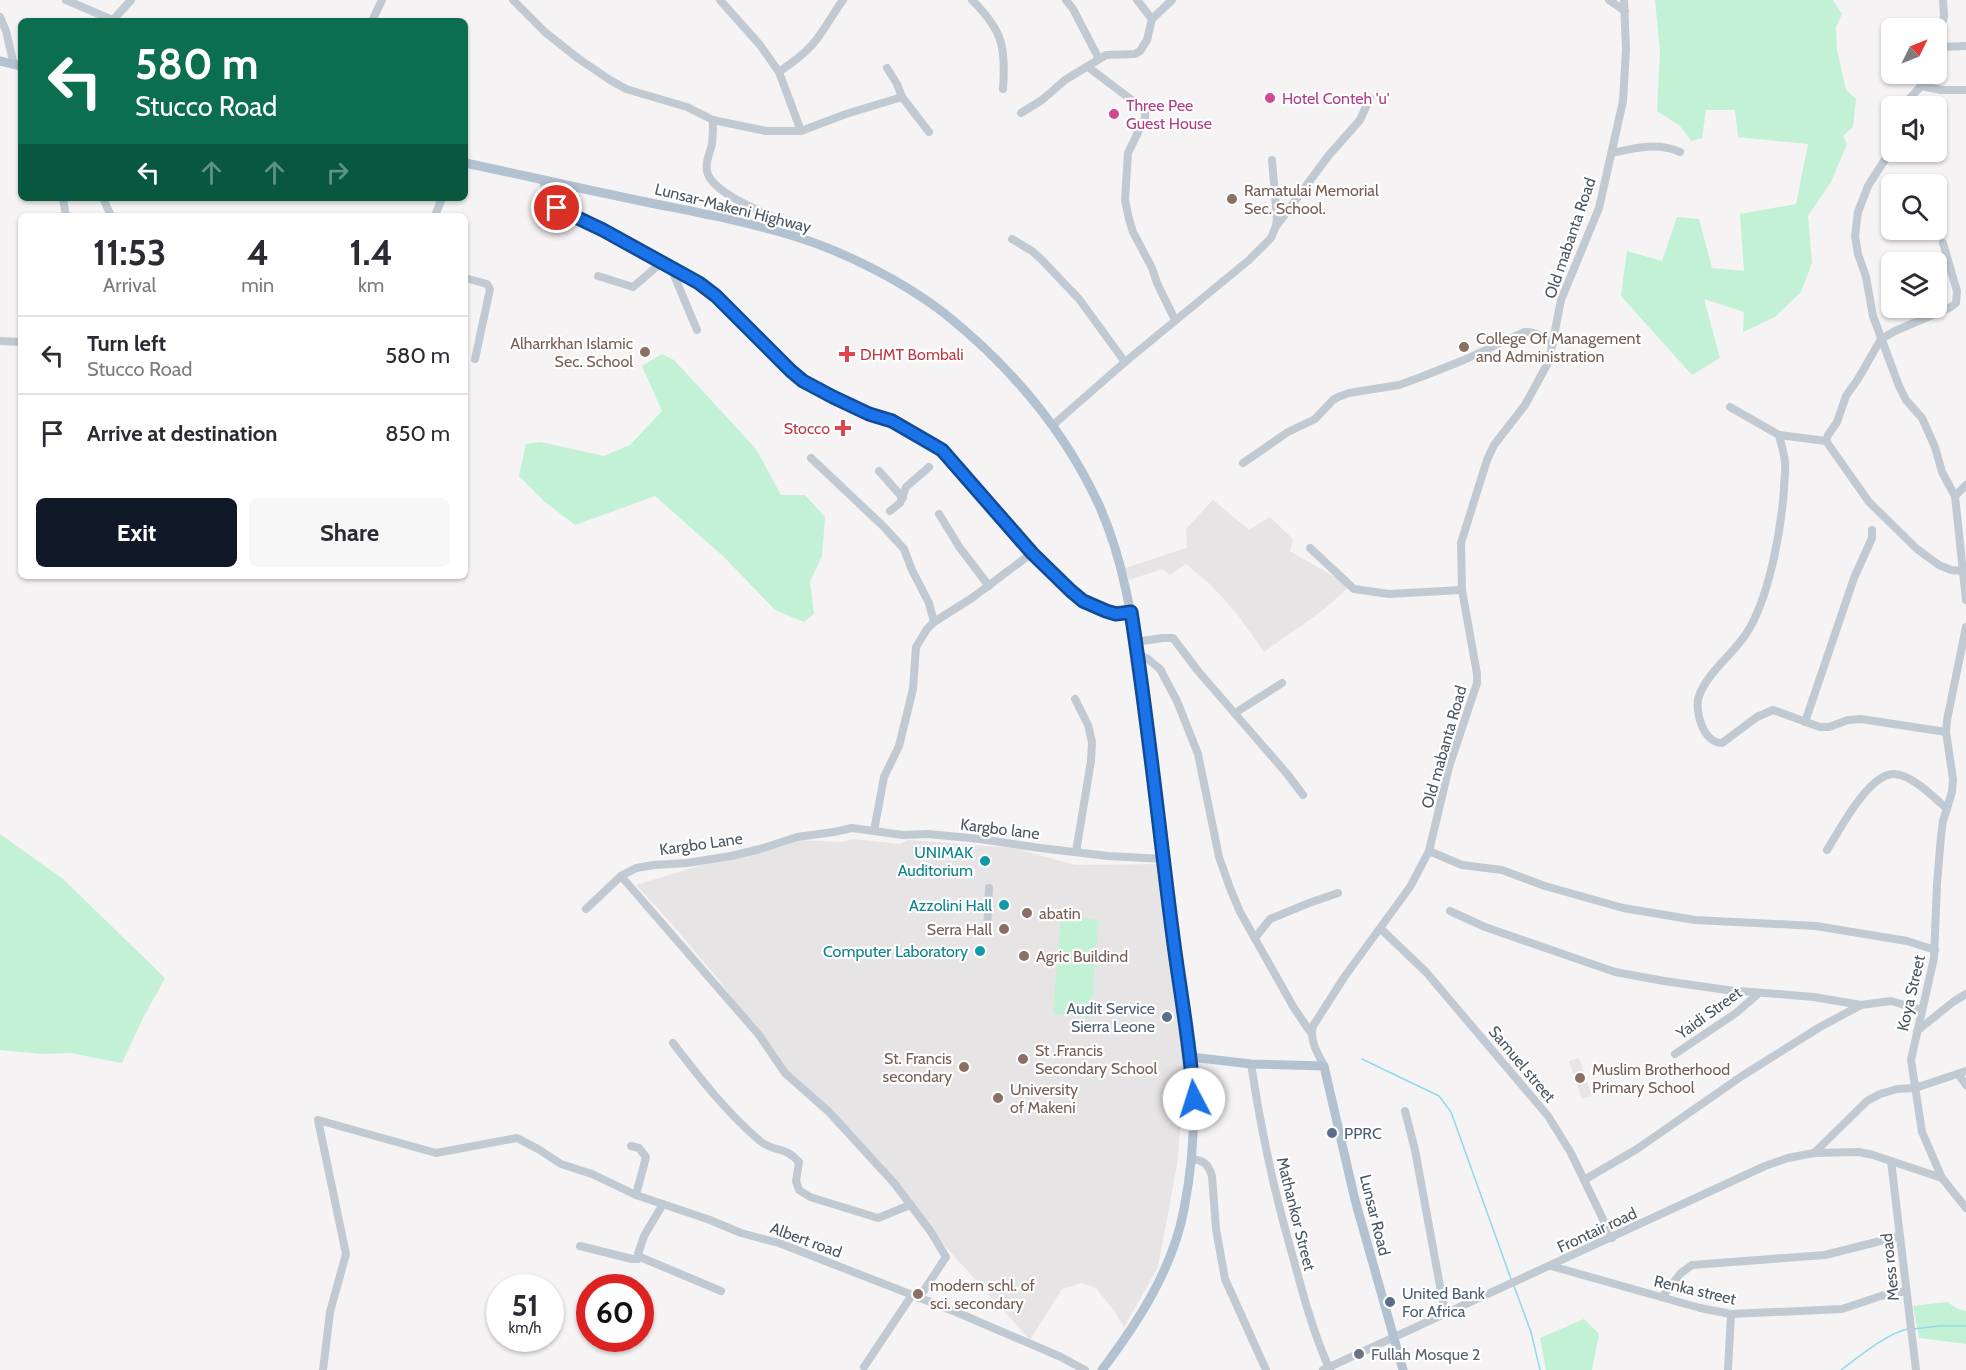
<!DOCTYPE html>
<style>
body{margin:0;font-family:Cabin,sans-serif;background:#f7f7f7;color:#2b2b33;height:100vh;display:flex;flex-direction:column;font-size:22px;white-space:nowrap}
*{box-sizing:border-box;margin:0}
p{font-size:20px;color:#7c7c81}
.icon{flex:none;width:33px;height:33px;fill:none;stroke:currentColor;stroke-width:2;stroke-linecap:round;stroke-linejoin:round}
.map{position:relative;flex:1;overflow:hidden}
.details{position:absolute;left:18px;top:213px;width:450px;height:366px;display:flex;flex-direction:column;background:#fff;border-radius:9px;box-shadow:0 2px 4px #0004}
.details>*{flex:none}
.guide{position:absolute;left:18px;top:18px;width:450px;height:183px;border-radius:9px;box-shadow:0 2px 4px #0004;background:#0b6e4f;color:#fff;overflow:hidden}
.needle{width:39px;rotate:47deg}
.tools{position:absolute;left:1881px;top:18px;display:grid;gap:12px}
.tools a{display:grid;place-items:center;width:66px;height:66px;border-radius:9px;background:#fff;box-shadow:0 2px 4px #0004;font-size:30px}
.speed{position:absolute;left:486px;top:1274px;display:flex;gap:12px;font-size:30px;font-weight:700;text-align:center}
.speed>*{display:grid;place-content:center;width:78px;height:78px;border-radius:50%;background:#fff;box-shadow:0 2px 4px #0004;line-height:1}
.speed small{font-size:15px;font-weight:400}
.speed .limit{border:9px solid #d22;background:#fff;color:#111}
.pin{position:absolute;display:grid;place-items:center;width:51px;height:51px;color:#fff;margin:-26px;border:3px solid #fff;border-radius:50%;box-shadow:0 2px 6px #0007}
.me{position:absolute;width:66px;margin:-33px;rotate:355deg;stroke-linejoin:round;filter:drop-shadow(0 0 4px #0008)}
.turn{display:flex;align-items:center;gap:21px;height:126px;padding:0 18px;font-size:27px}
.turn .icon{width:78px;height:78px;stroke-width:2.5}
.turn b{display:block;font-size:42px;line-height:51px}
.lanes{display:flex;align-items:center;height:57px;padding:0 18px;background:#0003;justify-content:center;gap:30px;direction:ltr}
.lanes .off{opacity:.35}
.eta{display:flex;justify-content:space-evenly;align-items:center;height:102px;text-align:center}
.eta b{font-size:36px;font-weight:700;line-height:42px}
.cta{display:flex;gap:12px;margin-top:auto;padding:12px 18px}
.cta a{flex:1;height:69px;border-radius:9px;background:#111827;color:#fff;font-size:24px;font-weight:700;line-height:69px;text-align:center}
.cta a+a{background:#f7f7f7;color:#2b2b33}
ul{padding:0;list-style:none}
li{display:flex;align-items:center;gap:18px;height:78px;padding:0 18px;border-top:2px solid #e1e1e2}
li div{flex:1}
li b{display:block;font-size:22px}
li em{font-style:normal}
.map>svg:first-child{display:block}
.education{fill:#e6e4e5}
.green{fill:#c3f1d5}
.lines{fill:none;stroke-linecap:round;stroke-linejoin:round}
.stream{stroke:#90daee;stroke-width:1.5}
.minor{stroke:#c1cad2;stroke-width:8}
.major{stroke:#b3c2d1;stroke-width:9}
.route-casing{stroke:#114b97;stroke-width:15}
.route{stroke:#1a73e8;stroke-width:10}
.hotel-dot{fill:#d1479c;stroke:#fff;stroke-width:2}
.education-dot{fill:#8d6e63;stroke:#fff;stroke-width:2}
.health-dot{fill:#e0444e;stroke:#fff;stroke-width:2}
.culture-dot{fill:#0f9aa8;stroke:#fff;stroke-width:2}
.service-dot{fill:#5c6f8a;stroke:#fff;stroke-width:2}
.worship-dot{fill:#6b7280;stroke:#fff;stroke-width:2}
.labels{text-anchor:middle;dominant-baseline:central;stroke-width:4.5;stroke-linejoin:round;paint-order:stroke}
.hotel-label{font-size:16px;fill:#b23c85;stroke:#fff;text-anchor:start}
.education-label{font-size:16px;fill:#785e54;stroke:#fff;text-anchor:start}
.street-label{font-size:16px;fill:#4a5661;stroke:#fff}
.health-label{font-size:16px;fill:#be3a42;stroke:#fff;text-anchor:start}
.culture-label{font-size:16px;fill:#0d838f;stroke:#fff;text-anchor:end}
.service-label{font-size:16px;fill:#4e5e75;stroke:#fff;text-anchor:start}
.worship-label{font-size:16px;fill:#5b616d;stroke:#fff;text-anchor:start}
</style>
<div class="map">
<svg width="1966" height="1370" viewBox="0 0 1966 1370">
<rect width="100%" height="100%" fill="#f5f3f3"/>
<!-- education -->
<g class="education">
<polygon points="1213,500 1249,530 1270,517 1293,539 1290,551 1340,580 1348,588 1323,610 1264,652 1237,614 1211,585 1186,564 1170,575 1162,569 1129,580 1125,568 1187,548 1186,529"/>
<polygon points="854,839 900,844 908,840 1014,848 1075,865 1168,864 1186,1064 1177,1165 1158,1267 1124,1327 1115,1312 1096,1288 1081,1283 1062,1289 1030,1340 945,1246 883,1165 829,1113 796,1084 718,979 672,924 636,885 719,860 796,840 841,842"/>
<polygon points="1579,1058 1592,1096 1582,1099 1569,1061"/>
</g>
<!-- green -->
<g class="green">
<polygon points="1655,0 1833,0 1842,14 1836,27 1837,50 1846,90 1856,99 1853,127 1843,136 1847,144 1831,182 1808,216 1812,263 1801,292 1775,317 1743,332 1744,312 1704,299 1720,358 1692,375 1621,296 1627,251 1662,261 1677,217 1699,219 1712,268 1744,271 1740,214 1796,204 1808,144 1738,137 1735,110 1706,110 1702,138 1691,141 1680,126 1657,111 1660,52"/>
<polygon points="662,354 674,360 756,449 781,495 805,495 825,517 822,556 810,582 814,614 804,622 775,610 724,557 655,496 575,525 545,502 519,476 526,444 541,442 604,456 630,445 662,411 642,366"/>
<polygon points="0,834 63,879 165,978 143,1018 122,1063 70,1053 43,1054 0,1050"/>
<polygon points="1061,916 1099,920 1090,1018 1053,1014"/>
<polygon points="1947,1302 1958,1309 1966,1311 1966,1344 1919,1338 1913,1306"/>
<polygon points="1584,1319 1599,1334 1592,1370 1546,1370 1540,1338"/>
</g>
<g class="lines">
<!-- stream -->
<g class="stream">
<polyline points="1362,1059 1439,1096 1451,1112 1511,1279"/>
<polyline points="1514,1286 1531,1332 1540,1370"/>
<polyline points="1913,1329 1940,1326 1966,1326"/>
<path d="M1841,1370C1857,1358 1889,1332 1908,1329"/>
</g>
<!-- minor -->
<g class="minor">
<polyline points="66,0 115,21"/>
<polyline points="513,0 546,33 579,59 610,80 626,89 687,107 713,120 766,131 801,131 846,114 902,97 929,132"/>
<polyline points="720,0 760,45 779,72 801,131"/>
<path d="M972,0C1003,31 1006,47 1003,89"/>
<polyline points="1066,0 1073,9 1099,59"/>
<polyline points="1137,0 1152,19"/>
<polyline points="1609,0 1625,11"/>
<polyline points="0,17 6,31 14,65"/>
<polyline points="113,20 131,0"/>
<polyline points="372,21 382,0"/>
<polyline points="1937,47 1966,46"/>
<polyline points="1936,49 1944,16 1943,0"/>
<polyline points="1088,67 1141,107 1145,113 1145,118 1128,153 1125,200 1129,219 1133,232 1152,268 1157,283 1175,320"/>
<polyline points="887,68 897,84 902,97"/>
<path d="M779,72C794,61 809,51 819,36C828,24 834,12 843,0"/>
<polyline points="1921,86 1941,90 1966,90"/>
<polyline points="1903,106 1921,86 1928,74"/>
<polyline points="1021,113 1042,100 1065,80 1106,55 1135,54 1140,51 1147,40 1152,19 1172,0"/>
<path d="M713,120C713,128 713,136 712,144C710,153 705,162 707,171C711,194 770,215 789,224L795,230L799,237"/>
<polyline points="1892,144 1886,158 1868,186 1858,212 1855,236 1858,254 1866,277 1873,316 1899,386 1906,400 1922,418 1935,447 1942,472 1955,496 1966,600"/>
<path d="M1612,153C1635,148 1657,142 1680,152"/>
<polyline points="543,180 547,197 557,208 603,229 699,283 716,296 791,371 803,381 833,397 869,414 893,421 942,450 1032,553 1071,591 1083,601 1106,611 1116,614 1131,612"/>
<polyline points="63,198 66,216"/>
<polyline points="103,198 111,216"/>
<polyline points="435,216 442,198"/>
<polyline points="1277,225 1329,155 1360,120 1370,98"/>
<polyline points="1012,239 1032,251 1041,259 1079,299 1125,362"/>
<polyline points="671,268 697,330"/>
<polyline points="598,276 633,287 661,263"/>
<polyline points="465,278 487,284 490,289 475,359"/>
<polyline points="0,341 21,342"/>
<polyline points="1730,407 1779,435 1826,441 1869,502 1917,549 1939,565 1951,570 1964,571"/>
<polyline points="1053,425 1125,362 1249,260 1271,238 1276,226 1277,219 1272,160"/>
<path d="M1779,435C1781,444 1784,453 1785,462C1786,471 1784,480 1784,489C1781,531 1769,599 1746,634C1733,654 1707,673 1699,696C1694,710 1703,743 1722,743L1757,717L1773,710L1820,727H1829L1848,720L1861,719L1946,732"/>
<polyline points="1826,441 1828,435 1837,422 1846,396 1858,379 1881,339 1895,331 1951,307 1956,303 1957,291 1943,243"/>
<polyline points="811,458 884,527 904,549 912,570 929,603 934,622"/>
<path d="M1243,463L1288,432L1315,419L1333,400L1338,397L1349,393L1399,385L1421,377L1464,360L1524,332C1536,331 1544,338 1553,343"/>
<polyline points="879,471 903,498"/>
<polyline points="1955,496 1966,485"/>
<polyline points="890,511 900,503 906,487 929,467"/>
<polyline points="939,514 960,548 989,586"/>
<polyline points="1310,548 1354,589 1389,594 1462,590"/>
<polyline points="1135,642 1163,638 1173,638 1198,671 1288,775 1303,795"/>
<polyline points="1137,654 1148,659 1160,669 1177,701 1198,754 1219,857 1230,888 1240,912 1294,1008 1311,1033"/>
<polyline points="1075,699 1088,725 1092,742 1091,761 1076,852"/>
<polyline points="1235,713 1282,683"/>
<polyline points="1805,722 1854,578 1872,538 1872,530"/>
<polyline points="874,831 884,777 899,746 913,689 916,647 927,629 934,622 972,598 1032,553"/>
<path d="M1827,850C1839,831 1868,775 1893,774C1910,773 1935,798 1947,809"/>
<polyline points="1429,851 1462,865 1502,870 1545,886 1623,908 1695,920 1816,926 1907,941 1935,950"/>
<polyline points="621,876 759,1035 785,1073 829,1112 894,1183 931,1232 946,1257 919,1298"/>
<polyline points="586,909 621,876 636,868 654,865 687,863 731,856 760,849 797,837 834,832 852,828 903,835 928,834 980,839 1040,848 1108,856 1164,859"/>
<polyline points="1450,911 1485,927 1615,972 1664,981 1727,990 1814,997 1861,1005 1891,1001 1921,1010"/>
<polyline points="1381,929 1426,972 1548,1116 1571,1153 1612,1238"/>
<polyline points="987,931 989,888"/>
<polyline points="1255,938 1270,919 1309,903 1338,893"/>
<polyline points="1917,1031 1953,1002 1966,994"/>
<path d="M673,1043C699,1077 727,1113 760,1141C775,1153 784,1145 799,1162L796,1181L799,1190L810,1197L878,1218L910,1205"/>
<polyline points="1675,1054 1736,1013 1759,993"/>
<path d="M1251,1064C1261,1131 1275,1196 1294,1261C1304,1298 1314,1335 1330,1370"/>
<path d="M1324,1066C1318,1054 1309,1040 1313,1026L1345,976L1410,887L1429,851L1449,767L1477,683V674L1462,590L1461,543L1487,460L1494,445L1525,405L1549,361L1561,300L1599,208L1623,101L1626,50L1624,0"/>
<polyline points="1958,1074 1966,1085"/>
<polyline points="1405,1111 1415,1150 1445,1313"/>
<polyline points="631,1146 639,1148 646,1157 636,1195"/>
<polyline points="1814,1153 1867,1101 1880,1094 1897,1089 1915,1088 1966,1071"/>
<path d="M1191,1159C1204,1160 1208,1164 1212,1176L1216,1229L1225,1279L1266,1370"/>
<polyline points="1891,1161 1916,1370"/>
<polyline points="1942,1178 1922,1132 1911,1060 1934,958 1937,884 1941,836 1943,821 1952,792 1953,779 1946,732 1947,720 1966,627"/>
<polyline points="1584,1180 1637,1149 1742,1076 1820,1027 1861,1005"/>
<polyline points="663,1204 644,1236 638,1254 640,1257 721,1291"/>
<polyline points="580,1246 632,1259 638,1259 640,1257"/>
<polyline points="1551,1266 1700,1308 1731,1314 1842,1309 1881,1296 1906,1291"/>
<polyline points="1662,1297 1681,1273 1692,1265 1825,1255 1900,1236"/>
<polyline points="864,1367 912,1295"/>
<polyline points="323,1370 330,1312 346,1254 318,1120 436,1153 517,1138 538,1149 561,1164 592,1174 636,1195 710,1220 741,1233 779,1243 956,1312 1061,1357 1085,1370"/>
<polyline points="1323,1370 1765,1166 1788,1158 1814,1153 1859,1152 1873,1155 1942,1178 1966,1208"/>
<polyline points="1728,1370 1731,1314"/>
</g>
<!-- major -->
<g class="major">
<polyline points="0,61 21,66"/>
<path d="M465,163C519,174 573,187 627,198C683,210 743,220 797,237C845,252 904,282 944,313C1009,365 1064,429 1099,505C1124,561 1133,622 1141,682C1149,739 1156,797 1163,855C1170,910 1178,964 1186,1019C1189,1046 1194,1074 1194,1101C1194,1137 1191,1174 1184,1209C1173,1269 1138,1322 1102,1370"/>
<polyline points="1191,1057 1251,1064 1324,1066 1355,1200 1403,1370"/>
</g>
</g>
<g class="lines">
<!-- route casing -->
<g class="route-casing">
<path id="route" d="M557,208L603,230L699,283L716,296L791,371L803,381L833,397L869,414L892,421L942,450L1032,553L1071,591L1083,601L1106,611L1116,614L1131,612C1148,720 1159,829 1173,937C1180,991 1190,1044 1194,1099"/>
</g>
<!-- route -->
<use href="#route" class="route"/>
</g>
<!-- markers -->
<g class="hotel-dot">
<circle cx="1270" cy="98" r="6"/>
<circle cx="1114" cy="114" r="6"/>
</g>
<g class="education-dot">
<circle cx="1232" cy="199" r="6"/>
<circle cx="1464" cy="347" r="6"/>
<circle cx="645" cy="352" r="6"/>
<circle cx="1027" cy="913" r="6"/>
<circle cx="1004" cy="929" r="6"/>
<circle cx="1024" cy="956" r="6"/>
<circle cx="1023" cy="1059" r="6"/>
<circle cx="964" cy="1067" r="6"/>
<circle cx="1580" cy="1078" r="6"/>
<circle cx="998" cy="1098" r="6"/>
<circle cx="918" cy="1294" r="6"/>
</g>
<g class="health-dot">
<path d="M844 345h6v6h6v6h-6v6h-6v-6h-6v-6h6z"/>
<path d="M840 419h6v6h6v6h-6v6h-6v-6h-6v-6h6z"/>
</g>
<g class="culture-dot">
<circle cx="985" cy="861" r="6"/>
<circle cx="1004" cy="905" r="6"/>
<circle cx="980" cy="951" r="6"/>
</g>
<g class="service-dot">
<circle cx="1167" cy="1017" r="6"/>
<circle cx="1332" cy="1133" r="6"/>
<circle cx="1390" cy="1302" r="6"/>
</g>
<circle class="worship-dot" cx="1359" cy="1354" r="6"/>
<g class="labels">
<!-- hotel labels -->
<g class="hotel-label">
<text x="1282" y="98">Hotel Conteh 'u'</text>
<text x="1126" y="105">Three Pee<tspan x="1126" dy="18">Guest House</tspan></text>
</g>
<!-- education labels -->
<g class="education-label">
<text x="1244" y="190">Ramatulai Memorial<tspan x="1244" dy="18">Sec. School.</tspan></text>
<text x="1476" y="338">College Of Management<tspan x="1476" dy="18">and Administration</tspan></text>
<text x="633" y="343" text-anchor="end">Alharrkhan Islamic<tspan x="633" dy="18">Sec. School</tspan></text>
<text x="1039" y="913">abatin</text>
<text x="992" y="929" text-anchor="end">Serra Hall</text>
<text x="1036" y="956">Agric Buildind</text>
<text x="1035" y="1050">St .Francis<tspan x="1035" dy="18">Secondary School</tspan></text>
<text x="952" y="1058" text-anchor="end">St. Francis<tspan x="952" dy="18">secondary</tspan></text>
<text x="1592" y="1069">Muslim Brotherhood<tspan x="1592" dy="18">Primary School</tspan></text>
<text x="1010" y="1089">University<tspan x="1010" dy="18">of Makeni</tspan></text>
<text x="930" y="1285">modern schl. of<tspan x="930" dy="18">sci. secondary</tspan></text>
</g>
<!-- street labels -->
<g class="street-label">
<text transform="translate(733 208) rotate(14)">Lunsar-Makeni Highway</text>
<text transform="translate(1570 238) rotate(-71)">Old mabanta Road</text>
<text transform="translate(1444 747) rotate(-74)">Old mabanta Road</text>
<text transform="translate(1000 829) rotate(7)">Kargbo lane</text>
<text transform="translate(701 844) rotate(-8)">Kargbo Lane</text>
<text transform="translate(1911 993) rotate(-77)">Koya Street</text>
<text transform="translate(1709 1013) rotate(-36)">Yaidi Street</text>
<text transform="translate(1522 1064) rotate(50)">Samuel street</text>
<text transform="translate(1296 1214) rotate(76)">Mathankor Street</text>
<text transform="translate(1375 1215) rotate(76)">Lunsar Road</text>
<text transform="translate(1597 1230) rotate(-25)">Frontair road</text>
<text transform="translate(806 1240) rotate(20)">Albert road</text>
<text transform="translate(1890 1267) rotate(-96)">Mess road</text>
<text transform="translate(1695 1290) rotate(13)">Renka street</text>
</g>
<!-- health labels -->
<g class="health-label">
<text x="860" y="354">DHMT Bombali</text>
<text x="830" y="428" text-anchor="end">Stocco</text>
</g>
<!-- culture labels -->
<g class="culture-label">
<text x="973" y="852">UNIMAK<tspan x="973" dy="18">Auditorium</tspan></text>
<text x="992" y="905">Azzolini Hall</text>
<text x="968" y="951">Computer Laboratory</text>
</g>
<!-- service labels -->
<g class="service-label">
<text x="1155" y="1008" text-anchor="end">Audit Service<tspan x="1155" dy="18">Sierra Leone</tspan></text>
<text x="1344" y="1133">PPRC</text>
<text x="1402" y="1293">United Bank<tspan x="1402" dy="18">For Africa</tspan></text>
</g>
<!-- worship labels -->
<g class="worship-label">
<text x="1371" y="1354">Fullah Mosque 2</text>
</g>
</g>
</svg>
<div class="tools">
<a><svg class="needle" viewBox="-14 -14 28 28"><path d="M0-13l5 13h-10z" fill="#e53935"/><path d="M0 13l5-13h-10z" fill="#7c7c81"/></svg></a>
<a><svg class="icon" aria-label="sound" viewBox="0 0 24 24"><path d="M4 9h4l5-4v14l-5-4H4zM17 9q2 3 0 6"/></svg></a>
<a><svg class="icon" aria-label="search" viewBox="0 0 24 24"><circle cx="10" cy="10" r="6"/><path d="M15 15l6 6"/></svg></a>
<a><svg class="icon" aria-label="layers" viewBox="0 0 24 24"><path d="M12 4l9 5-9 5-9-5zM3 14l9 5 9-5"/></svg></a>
</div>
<div class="speed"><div>51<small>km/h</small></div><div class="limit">60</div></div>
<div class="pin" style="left:557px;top:208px;background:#d93025"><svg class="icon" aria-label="arrive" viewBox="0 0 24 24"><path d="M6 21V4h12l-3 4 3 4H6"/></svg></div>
<svg class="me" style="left:1194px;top:1099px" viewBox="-20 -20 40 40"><circle r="19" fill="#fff"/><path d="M0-13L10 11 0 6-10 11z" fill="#1a73e8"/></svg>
<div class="guide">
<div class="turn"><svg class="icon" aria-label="left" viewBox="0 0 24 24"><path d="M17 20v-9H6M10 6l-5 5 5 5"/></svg><div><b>580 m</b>Stucco Road</div></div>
<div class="lanes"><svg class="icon" aria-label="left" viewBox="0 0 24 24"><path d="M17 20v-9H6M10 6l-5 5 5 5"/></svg><svg class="icon off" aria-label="ahead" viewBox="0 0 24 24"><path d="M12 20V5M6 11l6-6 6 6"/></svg><svg class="icon off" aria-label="ahead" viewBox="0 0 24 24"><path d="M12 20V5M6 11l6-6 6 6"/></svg><svg class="icon off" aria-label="right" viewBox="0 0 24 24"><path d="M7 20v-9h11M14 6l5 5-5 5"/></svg></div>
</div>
<section class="details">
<div class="eta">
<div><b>11:53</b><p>Arrival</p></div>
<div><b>4</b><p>min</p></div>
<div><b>1.4</b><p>km</p></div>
</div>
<ul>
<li><svg class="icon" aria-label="left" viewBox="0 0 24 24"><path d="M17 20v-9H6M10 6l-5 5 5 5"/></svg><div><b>Turn left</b><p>Stucco Road</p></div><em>580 m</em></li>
<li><svg class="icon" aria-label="arrive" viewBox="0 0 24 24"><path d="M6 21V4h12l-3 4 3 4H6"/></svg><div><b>Arrive at destination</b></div><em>850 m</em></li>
</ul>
<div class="cta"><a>Exit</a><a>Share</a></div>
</section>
</div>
